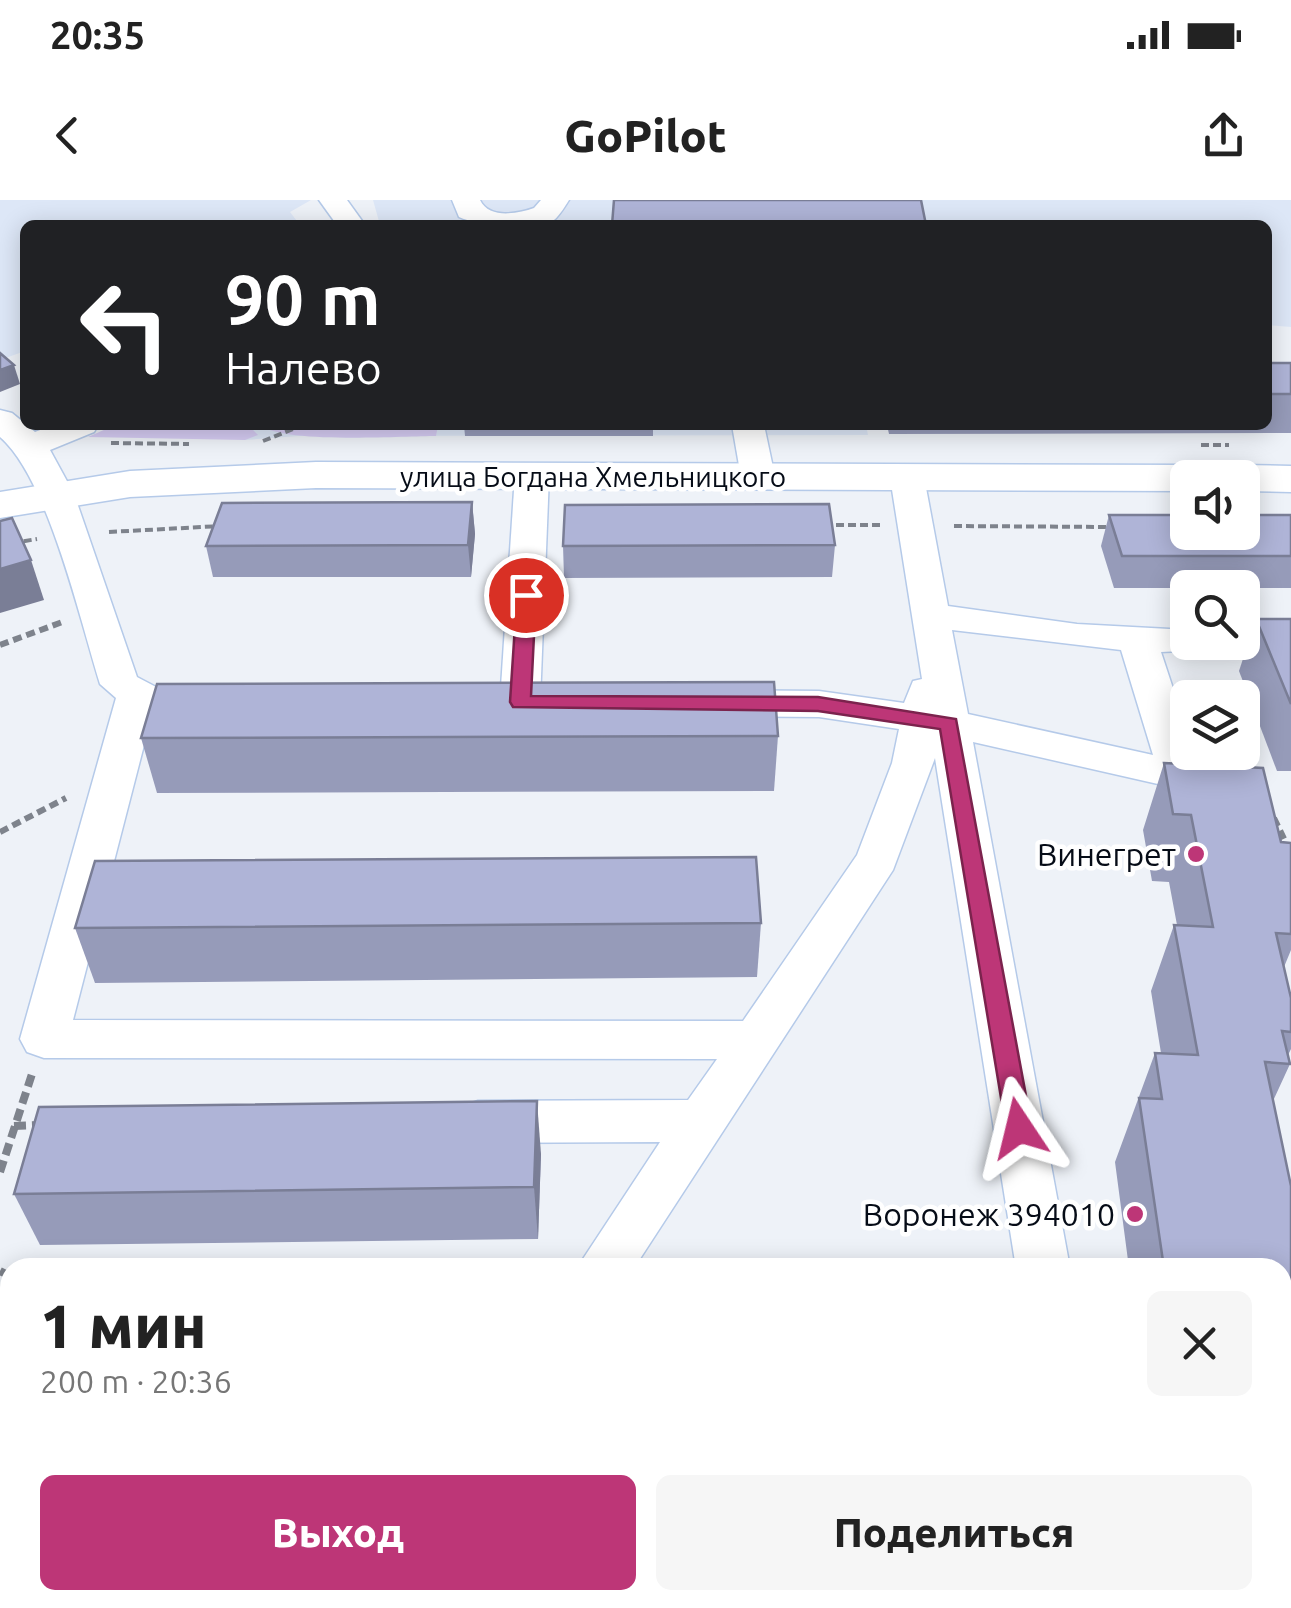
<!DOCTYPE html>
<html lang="ru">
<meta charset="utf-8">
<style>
body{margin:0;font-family:Ubuntu,sans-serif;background:#f6f6f6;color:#222;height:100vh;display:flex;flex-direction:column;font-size:38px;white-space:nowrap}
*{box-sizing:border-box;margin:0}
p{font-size:32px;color:#767676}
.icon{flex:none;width:55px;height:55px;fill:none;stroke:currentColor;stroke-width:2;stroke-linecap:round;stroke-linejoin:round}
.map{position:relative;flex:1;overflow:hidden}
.sheet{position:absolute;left:0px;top:1058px;width:1292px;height:352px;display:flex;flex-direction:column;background:#fff;border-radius:30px 30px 0 0;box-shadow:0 5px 25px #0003}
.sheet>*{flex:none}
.top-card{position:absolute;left:20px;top:20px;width:1252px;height:210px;border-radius:15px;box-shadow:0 5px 25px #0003;background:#202124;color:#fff;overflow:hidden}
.buttons{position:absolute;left:1170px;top:260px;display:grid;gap:20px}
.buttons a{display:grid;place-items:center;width:90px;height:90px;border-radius:15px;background:#fff;box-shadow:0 5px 25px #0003;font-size:50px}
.pin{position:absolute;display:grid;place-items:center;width:85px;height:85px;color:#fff;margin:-42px;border:5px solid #fff;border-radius:50%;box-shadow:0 2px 10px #0007}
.me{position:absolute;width:110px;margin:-55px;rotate:350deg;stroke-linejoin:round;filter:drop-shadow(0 0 8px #0008)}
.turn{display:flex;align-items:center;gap:35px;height:210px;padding:0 40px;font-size:45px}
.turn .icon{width:130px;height:130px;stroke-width:2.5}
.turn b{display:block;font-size:70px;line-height:85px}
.round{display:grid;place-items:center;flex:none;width:105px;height:105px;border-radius:15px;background:#f6f6f6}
.overview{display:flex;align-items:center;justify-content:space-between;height:170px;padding:0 40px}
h1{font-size:60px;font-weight:800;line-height:75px}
.cta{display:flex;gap:20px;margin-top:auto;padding:20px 40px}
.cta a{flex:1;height:115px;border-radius:15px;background:#bd3677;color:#fff;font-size:40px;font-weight:800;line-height:115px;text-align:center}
.cta a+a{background:#f6f6f6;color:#222}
.status{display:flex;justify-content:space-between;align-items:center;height:70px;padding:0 50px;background:#fff;direction:ltr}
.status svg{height:28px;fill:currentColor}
header{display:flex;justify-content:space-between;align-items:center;height:130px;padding:0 40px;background:#fff;font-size:45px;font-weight:800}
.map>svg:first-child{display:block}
.built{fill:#dde7f7}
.green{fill:#d6ccf3}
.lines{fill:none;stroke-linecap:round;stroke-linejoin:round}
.minor-casing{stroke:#b5cae9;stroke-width:3}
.major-casing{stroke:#b5cae9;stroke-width:3}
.path-far2{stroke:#7e838c;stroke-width:4;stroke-dasharray:8 4;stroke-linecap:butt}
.path-far1{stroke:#7e838c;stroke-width:6;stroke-dasharray:9 5;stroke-linecap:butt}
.path{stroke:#7e838c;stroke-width:8;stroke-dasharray:12 6;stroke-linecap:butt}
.minor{fill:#fff;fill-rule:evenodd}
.major{fill:#fff;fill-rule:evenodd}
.wall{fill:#969bb9}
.shaded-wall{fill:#7a7e96}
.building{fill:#afb4d7;stroke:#7a7e96;stroke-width:2.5}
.route{fill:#bd3677;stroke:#7b234d;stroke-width:2.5}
.poi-dot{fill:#bd3677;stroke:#fff;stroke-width:4}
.labels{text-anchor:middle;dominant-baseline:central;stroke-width:9;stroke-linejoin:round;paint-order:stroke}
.far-street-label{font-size:28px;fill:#060c17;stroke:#fff}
.poi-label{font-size:32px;fill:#060c17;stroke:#fff;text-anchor:end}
</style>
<div class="status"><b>20:35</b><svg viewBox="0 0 49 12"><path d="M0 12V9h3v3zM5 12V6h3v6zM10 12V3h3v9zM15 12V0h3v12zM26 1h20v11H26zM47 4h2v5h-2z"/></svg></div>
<header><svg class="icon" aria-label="back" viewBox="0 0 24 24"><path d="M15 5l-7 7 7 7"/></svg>GoPilot<svg class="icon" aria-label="share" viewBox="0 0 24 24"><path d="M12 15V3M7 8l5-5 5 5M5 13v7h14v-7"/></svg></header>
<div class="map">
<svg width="1291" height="1408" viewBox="0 0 1291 1408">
<rect width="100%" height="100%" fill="#eef2f8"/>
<!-- built -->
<g class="built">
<polygon points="0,0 311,0 290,12 300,25 25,25 25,151 0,160"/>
<polygon points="373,0 1291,0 1291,127 1268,125 1268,25 380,25"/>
<polygon points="117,225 866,225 868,235 298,236 245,240"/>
</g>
<!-- green -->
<g class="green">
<polygon points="115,225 248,225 258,235 245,240 88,237"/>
<path d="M260,225H438L436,236C401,236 283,244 260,225Z"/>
<polygon points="44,1400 291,1400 286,1408 57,1408"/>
</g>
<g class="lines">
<!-- minor casing -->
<g class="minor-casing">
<g id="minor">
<polygon points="319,0 347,0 365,25 337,25"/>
<path d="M452,0H480C489,19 517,14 534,8L541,0H569C565,6 560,15 554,20C537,32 477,26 459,17Z"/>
<path d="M0,210L12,213L35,232L53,225H98L94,232L50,250L74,294L137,477L177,498L226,501L232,510L226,519C203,526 173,528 151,518L73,820L743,821L857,655L892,563L899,529L819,517L716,516L702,512L696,503L702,494L716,490L819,491L904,503L913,481L922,479L890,277L895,270L907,267L919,270L924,277L948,406L1077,424L1188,430V442H1207L1202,450L1161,452L1188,534V552H1193L1201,575L1195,585L1180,589L973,542L1070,1068H1016L935,558L893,670L634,1068H577L660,942L478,943L460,937L453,922L460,907L478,901L688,900L717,859L44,858L27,852L20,839L116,498L100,484C80,420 48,278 0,237ZM952,430L1121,450L1153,555L968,514Z"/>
<polygon points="732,225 764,225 775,277 770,284 758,287 746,284 741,277"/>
<polygon points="532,265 544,268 549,275 540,502 534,511 520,515 506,511 500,502 515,275 520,268"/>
<polygon points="1242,430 1291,430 1291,454 1228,450 1223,442 1242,442"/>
<polygon points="10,1126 10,1181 0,1185 0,1130"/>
<polygon points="412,1400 475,1400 472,1408 409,1408"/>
<rect x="476" y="1400" width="62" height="8"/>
<polygon points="1069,1400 1131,1400 1132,1408 1070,1408"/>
</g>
</g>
<!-- major casing -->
<g class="major-casing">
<g id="major">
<polygon points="316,262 1188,265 1203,269 1209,278 1188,278 1188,291 316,288 130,297 0,318 0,292 130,271"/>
<polygon points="1242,265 1291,266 1291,292 1242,291 1242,278 1221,278 1227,269"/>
</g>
</g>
<!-- path-far2 -->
<g class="path-far2">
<polyline points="263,241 303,225"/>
<polyline points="111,243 189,244"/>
<polyline points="1201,245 1229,245"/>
<polyline points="824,325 881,325"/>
<polyline points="954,326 1111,327"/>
<polyline points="109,332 221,326"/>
<polyline points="0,345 37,339"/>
</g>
<!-- path-far1 -->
<g class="path-far1">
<polyline points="0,445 65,421"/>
<polyline points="1274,618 1291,653"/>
<polyline points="0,632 66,598"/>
</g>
<!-- path -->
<g class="path">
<polyline points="14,926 40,925"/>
<polyline points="0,972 32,874"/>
<polyline points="0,1071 10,1076"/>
</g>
<!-- minor -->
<use href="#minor" class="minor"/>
<!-- major -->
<use href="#major" class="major"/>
</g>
<!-- wall -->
<g class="wall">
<polygon points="1268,163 1291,163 1291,233 889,234 887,225 1268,225"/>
<polygon points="464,225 653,225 653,236 465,236"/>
<polygon points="472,302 475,334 471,377 213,377 206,346"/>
<polygon points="1109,315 1291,315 1291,388 1114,388 1101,346"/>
<polygon points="835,345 832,377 564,378 563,346"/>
<polygon points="1256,419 1291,419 1291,571 1277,571 1239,471"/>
<polygon points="778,536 774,591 157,593 141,538"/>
<polygon points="1164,563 1281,642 1291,643 1291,750 1284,767 1291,798 1291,849 1288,855 1290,864 1273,901 1291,986 1291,1168 1282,1168 1282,1068 1129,1068 1115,962 1155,853 1161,853 1151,791 1174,725 1177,725 1169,682 1152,681 1143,630"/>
<polygon points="761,723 757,777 95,783 75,728"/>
<polygon points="541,954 538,1039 40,1045 14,994"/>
<polygon points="1282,1243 1291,1244 1291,1408 1244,1408 1243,1400 1282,1400"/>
</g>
<!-- shaded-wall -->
<g class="shaded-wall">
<polygon points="14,165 20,184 0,192 0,170"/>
<polygon points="472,302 475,334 471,377 468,345"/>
<polygon points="31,360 44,400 0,413 0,369"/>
<polygon points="537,901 541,954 538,1039 534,987"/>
</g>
<!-- building -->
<g class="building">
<polygon points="614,0 921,0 926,25 612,25"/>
<polygon points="0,153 14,165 0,170"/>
<rect x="1268" y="163" width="23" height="31"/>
<polygon points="472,302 468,345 206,346 222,303"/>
<polygon points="829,304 835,345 563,346 565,305"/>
<polygon points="1109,315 1188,315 1188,332 1242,332 1242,315 1291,315 1291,356 1122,356"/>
<polygon points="12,318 31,360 0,369 0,321"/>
<polygon points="1256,419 1291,419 1291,504"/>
<polygon points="774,482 778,536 141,538 157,484"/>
<polygon points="1164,563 1263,568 1281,642 1291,643 1291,734 1276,733 1291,798 1291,832 1282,831 1290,864 1265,862 1291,986 1291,1106 1282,1105 1282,1068 1164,1068 1139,898 1162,899 1155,853 1198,855 1174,725 1213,727 1191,615 1173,614"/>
<polygon points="756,657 761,723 75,728 95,661"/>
<polygon points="537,901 534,987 14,994 39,907"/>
<polygon points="1282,1243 1291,1244 1291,1363 1282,1362"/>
</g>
<!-- route -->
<polygon class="route" points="526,389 536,395 531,496 818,497 956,519 1032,928 1028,936 1019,939 1010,936 1006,928 940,529 818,511 513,507 510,502 517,395"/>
<!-- markers -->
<g class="poi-dot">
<circle cx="1196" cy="654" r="10"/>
<circle cx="1135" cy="1014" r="10"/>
</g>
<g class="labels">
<!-- far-street labels -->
<g class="far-street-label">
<text x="593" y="276">улица Богдана Хмельницкого</text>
</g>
<!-- poi labels -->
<g class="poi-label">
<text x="1176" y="654">Винегрет</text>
<text x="1115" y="1014">Воронеж 394010</text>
</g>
</g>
</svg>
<div class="buttons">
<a><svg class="icon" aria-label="sound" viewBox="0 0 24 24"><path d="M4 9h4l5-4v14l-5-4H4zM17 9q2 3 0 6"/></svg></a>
<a><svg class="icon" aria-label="search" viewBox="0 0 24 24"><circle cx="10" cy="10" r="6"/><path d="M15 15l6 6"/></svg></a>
<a><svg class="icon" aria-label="layers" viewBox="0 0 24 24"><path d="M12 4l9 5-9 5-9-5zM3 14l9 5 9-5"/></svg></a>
</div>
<div class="pin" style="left:526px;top:395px;background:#d93025"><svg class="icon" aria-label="arrive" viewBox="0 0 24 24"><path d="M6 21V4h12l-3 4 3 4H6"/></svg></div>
<svg class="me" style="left:1019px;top:928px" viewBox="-20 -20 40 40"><path d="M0-17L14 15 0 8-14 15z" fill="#bd3677" stroke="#fff" stroke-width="4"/></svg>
<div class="top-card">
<div class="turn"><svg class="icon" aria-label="left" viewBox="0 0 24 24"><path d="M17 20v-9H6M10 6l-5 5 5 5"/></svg><div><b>90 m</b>Налево</div></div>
</div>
<section class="sheet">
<div class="overview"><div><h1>1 мин</h1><p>200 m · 20:36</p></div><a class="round"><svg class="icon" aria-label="close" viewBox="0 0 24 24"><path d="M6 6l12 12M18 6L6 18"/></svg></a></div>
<div class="cta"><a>Выход</a><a>Поделиться</a></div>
</section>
</div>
